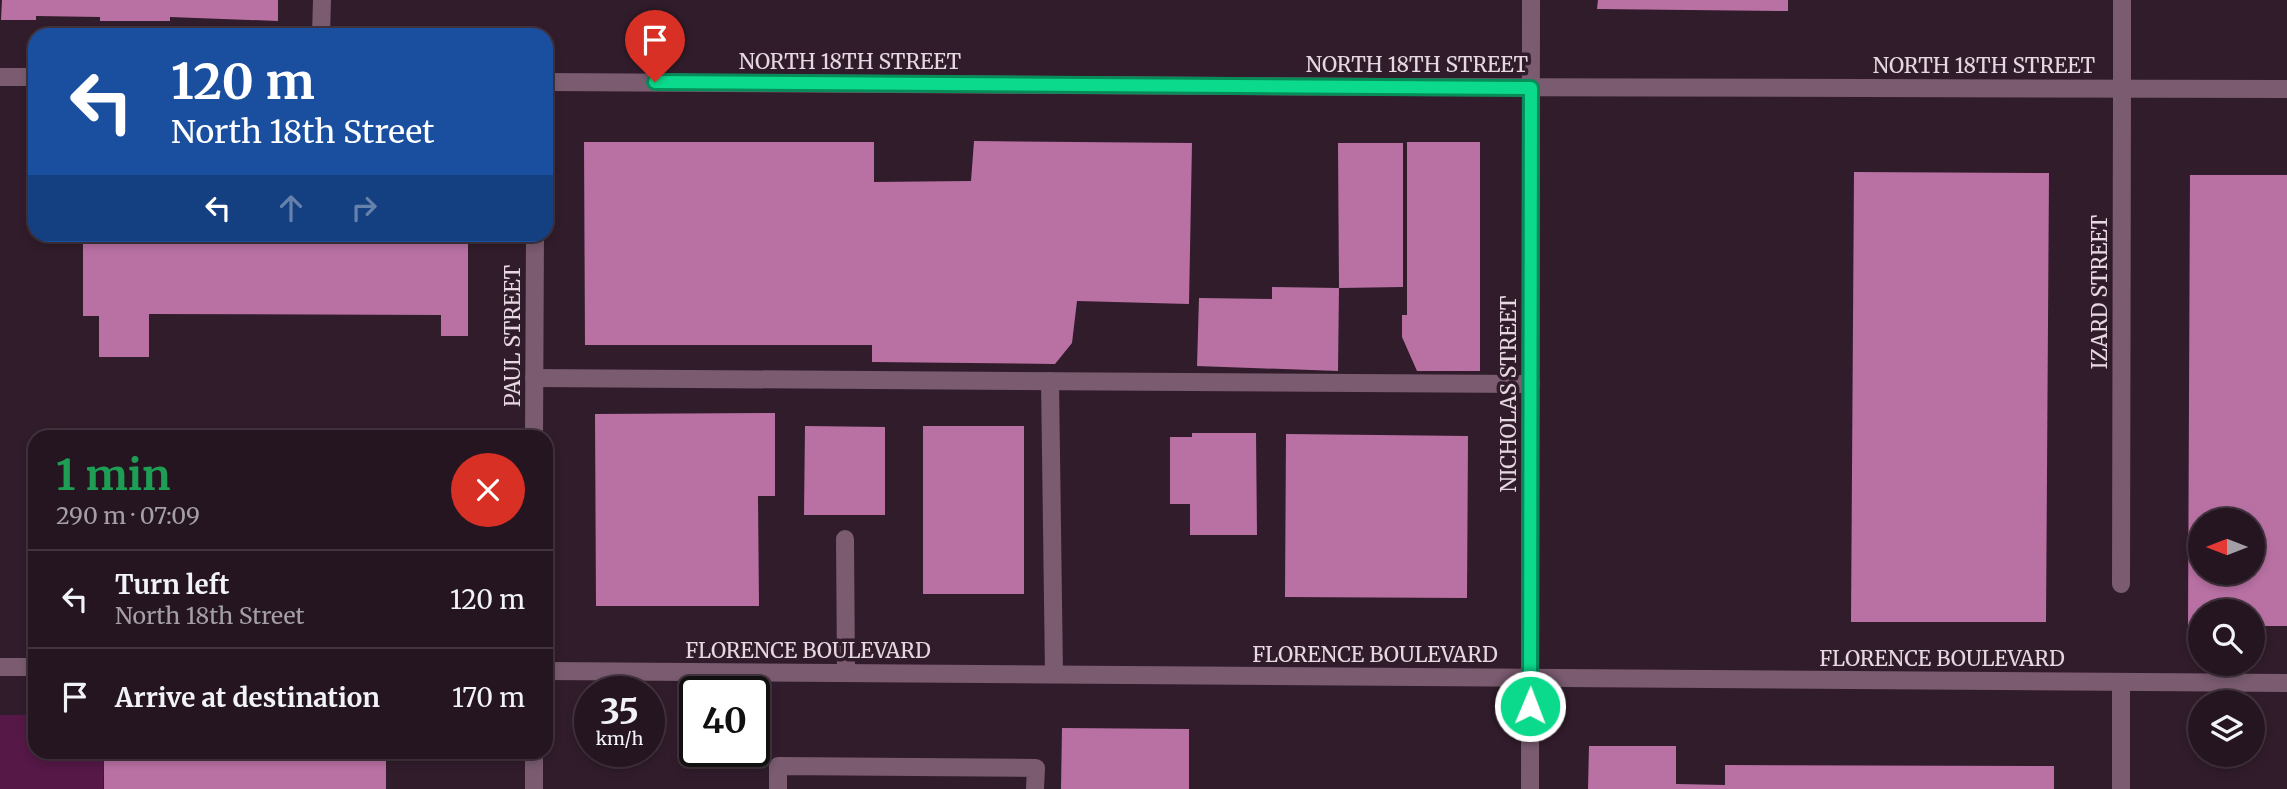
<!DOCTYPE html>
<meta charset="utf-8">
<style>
body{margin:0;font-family:Merriweather,serif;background:#2d1e29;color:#f1f3f6;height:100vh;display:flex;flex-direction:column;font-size:26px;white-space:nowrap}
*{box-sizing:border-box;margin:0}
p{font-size:23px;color:#a39fa5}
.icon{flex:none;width:38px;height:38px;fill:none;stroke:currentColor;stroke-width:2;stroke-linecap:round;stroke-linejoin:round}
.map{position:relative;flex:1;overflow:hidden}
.panel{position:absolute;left:28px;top:430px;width:525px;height:329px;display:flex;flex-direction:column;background:#251520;border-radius:21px;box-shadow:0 4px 10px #0003,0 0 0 2px #42343e}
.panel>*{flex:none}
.guide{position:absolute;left:28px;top:28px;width:525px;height:214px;border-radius:21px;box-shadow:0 4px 10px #0003,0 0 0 2px #42343e;background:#1a4fa0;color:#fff;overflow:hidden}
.needle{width:46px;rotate:270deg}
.tools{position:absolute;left:2188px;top:508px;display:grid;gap:14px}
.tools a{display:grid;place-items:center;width:77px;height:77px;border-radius:50%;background:#251520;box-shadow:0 4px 10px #0003,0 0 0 2px #42343e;font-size:35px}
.speed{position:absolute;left:574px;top:676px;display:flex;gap:14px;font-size:35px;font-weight:700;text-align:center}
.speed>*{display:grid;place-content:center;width:91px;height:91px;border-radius:50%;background:#251520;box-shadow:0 4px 10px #0003,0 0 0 2px #42343e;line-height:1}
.speed small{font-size:18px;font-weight:400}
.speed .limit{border:4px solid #111;border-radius:10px;background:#fff;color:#111}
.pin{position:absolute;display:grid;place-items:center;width:60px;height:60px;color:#fff;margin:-72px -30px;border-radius:50% 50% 50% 0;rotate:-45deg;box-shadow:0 0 7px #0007}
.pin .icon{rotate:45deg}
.me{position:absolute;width:77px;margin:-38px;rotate:1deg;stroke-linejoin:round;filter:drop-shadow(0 0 5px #0008)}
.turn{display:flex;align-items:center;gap:24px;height:147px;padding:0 28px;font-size:32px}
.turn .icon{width:91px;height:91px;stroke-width:2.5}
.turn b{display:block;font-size:49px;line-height:60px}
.lanes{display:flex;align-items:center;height:66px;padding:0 28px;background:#0003;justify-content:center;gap:35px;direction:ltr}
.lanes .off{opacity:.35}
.round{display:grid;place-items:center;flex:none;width:74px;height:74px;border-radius:37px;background:#2d1e29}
.summary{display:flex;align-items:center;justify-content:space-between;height:119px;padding:0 28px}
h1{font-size:42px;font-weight:700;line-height:52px;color:#1e9e55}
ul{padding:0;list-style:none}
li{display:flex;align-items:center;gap:21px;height:98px;padding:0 28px;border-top:2px solid #42343e}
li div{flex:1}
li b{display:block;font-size:26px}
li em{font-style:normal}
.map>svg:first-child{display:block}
.green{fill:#551847}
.building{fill:#b971a4;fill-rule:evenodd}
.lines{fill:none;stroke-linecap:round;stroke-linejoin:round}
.service{stroke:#7a5b70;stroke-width:18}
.minor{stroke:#7a5b70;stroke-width:18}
.tertiary{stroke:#7a5b70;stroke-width:18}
.route-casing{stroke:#078d5a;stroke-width:18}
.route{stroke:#0bd98b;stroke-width:12}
.labels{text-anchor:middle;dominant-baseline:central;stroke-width:7;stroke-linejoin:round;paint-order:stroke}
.street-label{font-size:21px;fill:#e6d8e1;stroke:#311c2b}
</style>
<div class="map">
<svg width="2287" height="789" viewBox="0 0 2287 789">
<rect width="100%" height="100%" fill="#311c2b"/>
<!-- green -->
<polygon class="green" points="0,715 35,715 35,752 104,753 103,789 0,789"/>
<!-- building -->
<g class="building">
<polygon points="2,0 278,0 278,21 170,17 170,21 100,21 100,17 36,16 36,20 1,20"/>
<polygon points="1598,0 1788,0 1788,11 1597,9"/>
<polygon points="974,141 1192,143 1189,304 1077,301 1072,343 1055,364 872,362 872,345 585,345 584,142 874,142 874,182 971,181"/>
<polygon points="1407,142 1480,142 1480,371 1417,371 1402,337 1402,315 1407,315"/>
<polygon points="1338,143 1403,143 1403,287 1339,288 1338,371 1197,366 1199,298 1272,299 1272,287 1339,288"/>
<polygon points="1854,172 2049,173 2046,622 1851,622"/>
<path d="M2190,175H2287V626H2252V611H2200V626H2188ZM2200,520H2252V572H2200Z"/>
<polygon points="83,234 468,238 468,336 441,336 441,315 149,314 149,357 99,357 99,316 83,316"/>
<polygon points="775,413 775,496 758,496 759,606 596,606 595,414"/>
<polygon points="805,426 885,427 885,515 804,515"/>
<rect x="923" y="426" width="101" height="168"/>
<polygon points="1192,433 1256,433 1257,535 1190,535 1190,504 1170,504 1170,437 1192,437"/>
<polygon points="1286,434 1468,436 1467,598 1285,597"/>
<polygon points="1062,728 1189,729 1189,789 1061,789"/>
<polygon points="1589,746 1676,746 1676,784 1725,785 1725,765 2054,766 2054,789 1588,789"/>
<polygon points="104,754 386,757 386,789 104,789"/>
</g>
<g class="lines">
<!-- service -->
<g class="service">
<polyline points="321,35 322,0"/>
<polyline points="534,378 1531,384"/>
<polyline points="1050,381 1054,674"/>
<polyline points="845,539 846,673"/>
<polyline points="2121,584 2122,88"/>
<polyline points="778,789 778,766 1036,768 1035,789"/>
</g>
<!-- minor -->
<g class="minor">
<polyline points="0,77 35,77"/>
<polyline points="546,82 1390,87 2287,89"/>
<polyline points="2122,88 2122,0"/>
<polyline points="534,438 535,234"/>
<polyline points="534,789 534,752"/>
<polyline points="2121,789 2121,682"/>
</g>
<!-- tertiary -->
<g class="tertiary">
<polyline points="0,667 35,667"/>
<polyline points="546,671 2287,683"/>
<polyline points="1530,789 1531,0"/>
</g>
</g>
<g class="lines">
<!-- route casing -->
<g class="route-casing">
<polyline id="route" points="655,82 1531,88 1530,706"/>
</g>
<!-- route -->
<use href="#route" class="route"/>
</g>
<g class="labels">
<!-- street labels -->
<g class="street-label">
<text x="850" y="61">NORTH 18TH STREET</text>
<text x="1417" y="64">NORTH 18TH STREET</text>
<text x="1984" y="65">NORTH 18TH STREET</text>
<text transform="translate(2099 292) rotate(-90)">IZARD STREET</text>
<text transform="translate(512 336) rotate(-90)">PAUL STREET</text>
<text transform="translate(1508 394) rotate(-90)">NICHOLAS STREET</text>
<text x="808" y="650">FLORENCE BOULEVARD</text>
<text x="1375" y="654">FLORENCE BOULEVARD</text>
<text x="1942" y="658">FLORENCE BOULEVARD</text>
</g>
</g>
</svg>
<div class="tools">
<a><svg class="needle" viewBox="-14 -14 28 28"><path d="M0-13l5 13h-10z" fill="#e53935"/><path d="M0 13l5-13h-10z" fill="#a39fa5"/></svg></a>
<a><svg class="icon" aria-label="search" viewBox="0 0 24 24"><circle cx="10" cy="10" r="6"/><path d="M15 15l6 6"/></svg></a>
<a><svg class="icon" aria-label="layers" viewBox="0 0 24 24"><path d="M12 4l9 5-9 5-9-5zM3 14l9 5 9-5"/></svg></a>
</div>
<div class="speed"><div>35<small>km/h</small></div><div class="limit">40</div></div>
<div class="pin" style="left:655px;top:82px;background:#d93025"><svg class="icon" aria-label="arrive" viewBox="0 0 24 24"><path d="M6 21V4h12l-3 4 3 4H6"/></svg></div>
<svg class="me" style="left:1530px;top:706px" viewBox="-20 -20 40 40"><circle r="17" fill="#0bd98b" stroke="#fff" stroke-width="3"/><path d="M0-11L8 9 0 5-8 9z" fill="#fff"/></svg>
<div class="guide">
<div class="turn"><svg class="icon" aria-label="left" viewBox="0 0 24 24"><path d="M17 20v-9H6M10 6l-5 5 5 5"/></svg><div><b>120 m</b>North 18th Street</div></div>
<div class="lanes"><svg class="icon" aria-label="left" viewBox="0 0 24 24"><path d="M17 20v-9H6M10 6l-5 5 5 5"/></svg><svg class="icon off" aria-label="ahead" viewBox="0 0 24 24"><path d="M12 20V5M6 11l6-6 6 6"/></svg><svg class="icon off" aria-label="right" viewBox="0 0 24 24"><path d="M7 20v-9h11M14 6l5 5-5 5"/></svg></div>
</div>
<section class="panel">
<div class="summary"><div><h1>1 min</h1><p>290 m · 07:09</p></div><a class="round" style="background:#d93025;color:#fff"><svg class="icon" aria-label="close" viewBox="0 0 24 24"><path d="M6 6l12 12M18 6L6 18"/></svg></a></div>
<ul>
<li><svg class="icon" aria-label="left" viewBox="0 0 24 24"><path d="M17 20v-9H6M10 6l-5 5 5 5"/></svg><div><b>Turn left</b><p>North 18th Street</p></div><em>120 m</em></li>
<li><svg class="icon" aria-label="arrive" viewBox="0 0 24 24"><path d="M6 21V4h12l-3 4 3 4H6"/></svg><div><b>Arrive at destination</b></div><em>170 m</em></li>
</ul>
</section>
</div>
